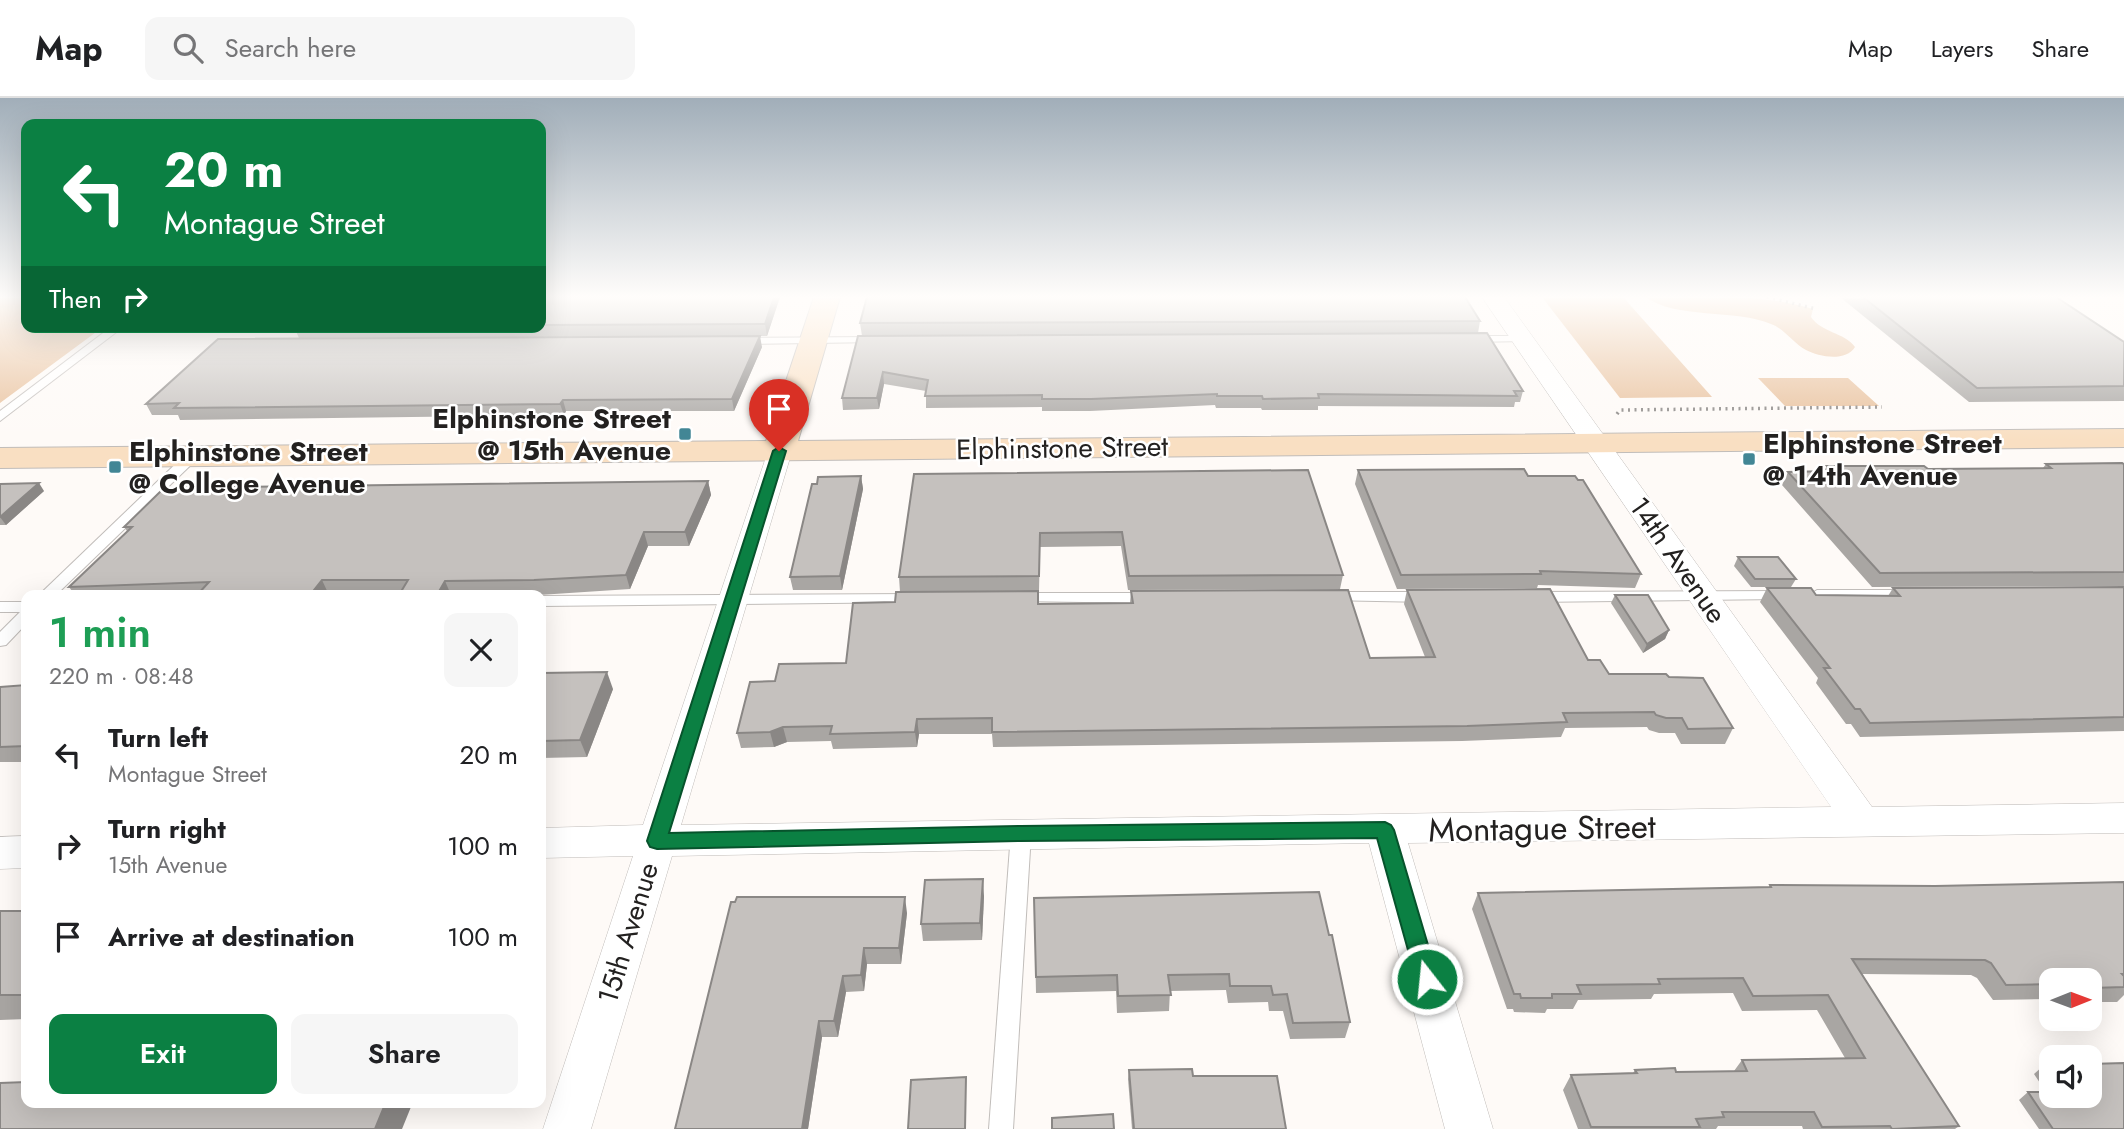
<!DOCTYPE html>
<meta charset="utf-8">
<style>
body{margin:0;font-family:Jost,sans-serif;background:#f6f6f6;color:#202124;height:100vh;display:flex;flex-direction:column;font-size:26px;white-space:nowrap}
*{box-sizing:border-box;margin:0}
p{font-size:23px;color:#757577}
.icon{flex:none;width:38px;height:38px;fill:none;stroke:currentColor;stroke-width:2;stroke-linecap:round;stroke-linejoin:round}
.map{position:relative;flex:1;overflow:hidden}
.drawer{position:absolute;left:21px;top:492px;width:525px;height:518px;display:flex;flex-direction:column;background:#fff;border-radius:14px;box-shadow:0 7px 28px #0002}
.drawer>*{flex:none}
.banner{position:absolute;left:21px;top:21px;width:525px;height:214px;border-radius:14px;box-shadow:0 7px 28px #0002;background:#0b8043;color:#fff;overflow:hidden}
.needle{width:46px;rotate:89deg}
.buttons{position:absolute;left:2039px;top:870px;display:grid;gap:14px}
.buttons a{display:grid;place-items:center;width:63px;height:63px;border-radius:14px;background:#fff;box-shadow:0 7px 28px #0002;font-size:35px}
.pin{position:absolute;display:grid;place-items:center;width:60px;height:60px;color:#fff;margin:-72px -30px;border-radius:50% 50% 50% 0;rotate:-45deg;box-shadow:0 0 7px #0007}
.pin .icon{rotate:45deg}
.me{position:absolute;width:77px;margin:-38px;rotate:344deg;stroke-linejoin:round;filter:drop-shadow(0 0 5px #0008)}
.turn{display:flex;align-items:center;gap:24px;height:147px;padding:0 28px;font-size:32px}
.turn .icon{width:91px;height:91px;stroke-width:2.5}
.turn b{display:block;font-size:49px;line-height:60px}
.then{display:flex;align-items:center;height:66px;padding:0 28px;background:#0003;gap:14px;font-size:26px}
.round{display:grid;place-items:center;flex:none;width:74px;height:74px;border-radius:14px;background:#f6f6f6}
.summary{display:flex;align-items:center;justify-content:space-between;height:119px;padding:0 28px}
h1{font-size:42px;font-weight:600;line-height:52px;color:#1e9e55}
.button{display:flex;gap:14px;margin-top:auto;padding:14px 28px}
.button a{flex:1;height:80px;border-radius:14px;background:#0b8043;color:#fff;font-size:28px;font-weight:600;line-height:80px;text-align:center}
.button a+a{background:#f6f6f6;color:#202124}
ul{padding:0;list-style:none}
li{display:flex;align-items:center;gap:21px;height:91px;padding:0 28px}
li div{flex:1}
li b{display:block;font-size:26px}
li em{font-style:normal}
header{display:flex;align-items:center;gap:42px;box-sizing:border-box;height:98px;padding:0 35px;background:#fff;border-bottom:2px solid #e0e0e0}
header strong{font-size:33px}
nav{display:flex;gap:38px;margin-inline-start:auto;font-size:24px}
.search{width:490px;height:63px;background:#f6f6f6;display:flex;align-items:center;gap:18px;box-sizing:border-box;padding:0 24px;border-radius:14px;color:#757577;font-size:26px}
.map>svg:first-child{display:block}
.green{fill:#e8c09b}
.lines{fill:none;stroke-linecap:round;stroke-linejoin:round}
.lane-casing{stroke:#c1bdba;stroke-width:2}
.street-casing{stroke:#c1bdba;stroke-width:1}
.secondary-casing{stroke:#c1bdba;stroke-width:2}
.path{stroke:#868381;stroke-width:3.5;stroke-dasharray:2 4.5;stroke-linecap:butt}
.lane{fill:#fff;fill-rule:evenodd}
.street{fill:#fff;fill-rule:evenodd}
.secondary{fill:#f9dfc2;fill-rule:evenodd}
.wall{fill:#a9a6a3}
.shaded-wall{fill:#8a8785}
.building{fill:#c5c1be;stroke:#8a8785;stroke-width:2}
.route{fill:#0b8043;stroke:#07532c;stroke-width:2}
.poi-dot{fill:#428695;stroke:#fff;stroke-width:2.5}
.labels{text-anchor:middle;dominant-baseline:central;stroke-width:5;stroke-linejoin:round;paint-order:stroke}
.poi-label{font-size:28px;font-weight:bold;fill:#232120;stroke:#fff;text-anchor:start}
.street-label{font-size:28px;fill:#232120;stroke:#fff}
.near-street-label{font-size:33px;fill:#232120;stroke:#fff}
</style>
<header>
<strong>Map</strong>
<div class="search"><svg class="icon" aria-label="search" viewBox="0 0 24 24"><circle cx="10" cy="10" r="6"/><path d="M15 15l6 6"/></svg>Search here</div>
<nav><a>Map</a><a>Layers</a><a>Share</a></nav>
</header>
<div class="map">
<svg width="2124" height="1031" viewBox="0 0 2124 1031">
<rect width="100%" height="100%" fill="#fefaf7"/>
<!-- green -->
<g class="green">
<polygon points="0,199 26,199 26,229 103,229 0,305"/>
<polygon points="1542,199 1623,199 1712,299 1620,300"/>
<path d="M1646,199C1703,199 1758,195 1813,211L1811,219C1822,235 1844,234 1855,249C1846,264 1819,259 1806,252C1793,245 1785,231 1771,226C1737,211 1674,221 1646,199Z"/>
<polygon points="1758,280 1848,280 1879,308 1785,308"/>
</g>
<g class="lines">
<!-- lane casing -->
<g class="lane-casing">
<g id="lane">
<polygon points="111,229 123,229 0,323 0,313"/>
<polygon points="1522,238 1526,239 1526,243 1472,244 1466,241 1472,238"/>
<polygon points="876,239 880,240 880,244 741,246 735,243 741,240"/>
<polygon points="192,354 197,355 197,361 56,497 39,497 187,355"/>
<polygon points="1817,492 1910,492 1918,497 1910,502 1812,500 1809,497"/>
<polygon points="1784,493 1789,495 1792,498 1789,501 1534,504 1526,499 1534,494"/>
<polygon points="1331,494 1427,494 1435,499 1427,504 1326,502 1323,499"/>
<polygon points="1019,495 1151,495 1159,500 1151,505 1014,503 1011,500"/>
<polygon points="916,496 924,501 921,504 541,508 541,498"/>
<polygon points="0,504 26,504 26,526 6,547 0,548 0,534 20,514 0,514"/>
<polygon points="1021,727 1028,730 1031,735 1013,1031 989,1031 1011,735 1014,730"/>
</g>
</g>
<!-- street casing -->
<g class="street-casing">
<g id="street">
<polygon points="1482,199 1504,199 1872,709 2124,705 2124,735 1408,745 1493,1031 1445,1031 1369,745 672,758 591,1031 543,1031 633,758 541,760 541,730 643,727 770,347 779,345 788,347 792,353 681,727 1831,709"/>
<polygon points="26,738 26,770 0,771 0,739"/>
</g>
</g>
<!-- secondary casing -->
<g class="secondary-casing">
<polygon id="secondary" points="814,199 840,199 798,343 2124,331 2124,349 0,370 0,350 766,343"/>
</g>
<!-- path -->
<g class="path">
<polyline points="1767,199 1816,211"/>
<polyline points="1617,316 1620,312 1882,309"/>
</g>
<!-- lane -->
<use href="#lane" class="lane"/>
<!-- street -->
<use href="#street" class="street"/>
<!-- secondary -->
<use href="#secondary" class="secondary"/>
</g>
<!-- wall -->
<g class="wall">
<polygon points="541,199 780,199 767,238 299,240 294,229 541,229"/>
<polygon points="1840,199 2056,199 2124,244 2124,303 1969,304"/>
<polygon points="1480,223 1478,235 1523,293 1520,304 1515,304 1514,309 1318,308 1318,312 1262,312 1261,310 1216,310 1215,307 1090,313 1042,313 1042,309 926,310 926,293 884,286 879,311 843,312 842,300 862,238 860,225"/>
<polygon points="762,249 734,313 566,313 564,317 180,322 178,317 152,317 146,306"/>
<polygon points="2046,366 2124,366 2124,488 1872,489 1782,387 1788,374 1824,373 1827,368 1928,371 2043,370"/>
<polygon points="1358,372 1528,378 1641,476 1635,490 1538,487 1537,490 1397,491 1355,386"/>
<polygon points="914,376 1343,477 1340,491 1128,492 1121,448 1040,449 1039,493 900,494 899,479"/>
<polygon points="861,378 863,391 842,492 793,492 790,479 817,386"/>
<polygon points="708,383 711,397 689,448 648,448 630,491 539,497 75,497 69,489 127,433 124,429"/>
<polygon points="0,386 44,393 6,427 0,427"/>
<polygon points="1738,459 1796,481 1791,489 1751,489 1734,468"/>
<polygon points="2124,489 2124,633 1860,639 1851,626 1846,626 1816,585 1818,580 1760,504 1767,490 1816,497 1888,498 1893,490"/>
<polygon points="1407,492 1588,562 1609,576 1669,579 1733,630 1725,646 1681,646 1675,635 1659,635 1649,632 1647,629 1565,630 1561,639 1462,643 993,649 992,636 919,636 917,649 833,651 831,643 787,644 774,649 741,650 737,635 775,583 846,565 1038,506 1130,505 1131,493 1370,560 1425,559 1404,506"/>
<polygon points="1615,497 1669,532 1665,541 1643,555 1611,505"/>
<polygon points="541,575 613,591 587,659 541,660"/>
<polygon points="26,587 26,664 0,664 0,589"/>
<polygon points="2124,784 2124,897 2117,904 2090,904 2090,882 2051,882 2051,901 1993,902 1977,880 1971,877 1862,876 1959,1028 1955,1031 1803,1031 1802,1028 1718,1028 1716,1031 1578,1031 1563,992 1571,977 1633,975 1635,972 1676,974 1734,973 1742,962 1845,960 1817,912 1742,913 1733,895 1654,896 1651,901 1578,902 1573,911 1547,911 1545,915 1514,914 1513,911 1507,911 1472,811 1478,795 1769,789 1770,787 1935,788"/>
<polygon points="984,798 982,842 923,843 921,826"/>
<polygon points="1034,800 1329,837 1350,924 1345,940 1290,941 1283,913 1269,913 1268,904 1228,905 1226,892 1170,893 1169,913 1117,915 1116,893 1036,895"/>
<polygon points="731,804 907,815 901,866 867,866 864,893 846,894 838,939 822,939 808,1031 675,1031"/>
<polygon points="0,813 26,813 26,921 0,922"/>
<polygon points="2043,968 2051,968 2051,998 2124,1031 2039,1031 2019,1002 2028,994 2046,994 2034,976"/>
<polygon points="1129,972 1193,978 1286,1031 1132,1031 1128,981"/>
</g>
<!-- shaded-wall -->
<g class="shaded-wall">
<polygon points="774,199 780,199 767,238 765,226"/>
<polygon points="760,238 762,249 734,313 732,301"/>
<polygon points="883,274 884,286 879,311 877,300"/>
<polygon points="563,302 566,313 564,317 560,306"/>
<polygon points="861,378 863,391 842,492 840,478"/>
<polygon points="708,383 711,397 689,448 685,434"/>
<polygon points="39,385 44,393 6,427 0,419"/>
<polygon points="644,434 648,448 630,491 626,477"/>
<polygon points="322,482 329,497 310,497"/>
<polygon points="445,483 451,497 437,497"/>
<polygon points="1669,532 1665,541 1643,555 1647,546"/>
<polygon points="607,574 613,591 587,659 580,642"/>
<polygon points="917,621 919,636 917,649 915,634"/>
<polygon points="783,629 787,644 774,649 770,634"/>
<polygon points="983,781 984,798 982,842 980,825"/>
<polygon points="905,799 907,815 901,866 899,850"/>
<polygon points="864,850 867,866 864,893 861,877"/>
<polygon points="843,878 846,894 838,939 834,923"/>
<polygon points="819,923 822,939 808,1031 802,1031"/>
<polygon points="966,979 966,1031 965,1031"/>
<polygon points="386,1004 413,1004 402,1031 375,1031"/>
</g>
<!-- building -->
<g class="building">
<polygon points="541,199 774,199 765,226 541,227"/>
<polygon points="867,199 1465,199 1480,223 860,225"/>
<polygon points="1863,199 2056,199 2124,244 2124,288 1977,290"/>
<polygon points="1487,235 1523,293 1514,293 1517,298 1318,296 1319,300 1263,301 1262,298 1217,298 1217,296 1091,301 1042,301 1042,297 925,298 928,282 883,274 877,300 842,300 858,238"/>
<polygon points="760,238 732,301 563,302 560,306 174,310 179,305 146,306 218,241"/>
<polygon points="2122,365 2124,366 2124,474 1880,475 1788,374 1831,373 1827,368 1924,368 1928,371 2051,370 2046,366"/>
<polygon points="1524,371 1528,378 1575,378 1578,382 1583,382 1641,476 1540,473 1541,476 1401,477 1358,372"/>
<polygon points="1308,372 1343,477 1129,478 1122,434 1040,435 1039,478 899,479 914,376"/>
<polygon points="861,378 840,478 790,479 812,386 817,386 818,379"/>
<polygon points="708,383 685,434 644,434 626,477 534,482 445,483 437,497 399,497 408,482 322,482 310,497 197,497 209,484 69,489 132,429 124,429 164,390"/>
<polygon points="39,385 0,419 0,386"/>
<polygon points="1738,459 1778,459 1796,481 1755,481"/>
<polygon points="2124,489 2124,619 1870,625 1860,611 1855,611 1824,570 1830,570 1767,490 1811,490 1816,497 1900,498 1893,490"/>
<polygon points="1550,491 1588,562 1600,562 1609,576 1666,576 1669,579 1703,580 1733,630 1688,631 1682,620 1666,620 1656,617 1654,614 1563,615 1567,624 1467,628 992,634 992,620 917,621 915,634 830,636 832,628 783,629 770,634 737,635 750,584 775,583 779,566 846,565 853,505 895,504 896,494 1038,493 1038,506 1133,505 1131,493 1348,492 1370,560 1435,559 1407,492"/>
<polygon points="1615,497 1648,497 1669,532 1647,546"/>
<polygon points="607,574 580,642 541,643 541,575"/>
<polygon points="26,587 26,648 0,649 0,589"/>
<polygon points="983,781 980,825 921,826 925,782"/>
<polygon points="2124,784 2124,876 2122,876 2124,878 2124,889 2091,890 2090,888 2090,882 2051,882 2051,886 2006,887 1991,865 1985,862 1852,861 1959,1028 1892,1031 1890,1028 1822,1029 1814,1014 1722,1014 1724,1019 1696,1021 1700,1029 1591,1029 1571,977 1637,975 1635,972 1675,970 1676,974 1747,973 1742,962 1865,960 1828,897 1753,898 1743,880 1658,881 1660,886 1577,887 1581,896 1552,896 1552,900 1521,900 1520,896 1514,896 1478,795 1771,789 1770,787 1935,788"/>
<polygon points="1319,794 1329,837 1332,837 1350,924 1293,925 1287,896 1273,897 1271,888 1230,888 1229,876 1168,877 1171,897 1118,898 1117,877 1036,879 1034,800"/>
<polygon points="737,799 905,799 899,850 864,850 861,877 843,878 834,923 819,923 802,1031 675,1031 731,804 735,804"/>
<rect x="0" y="813" width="26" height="84"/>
<polygon points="2124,965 2124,1031 2053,1031 2028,994 2051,994 2051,998 2090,998 2090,966"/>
<polygon points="2043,968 2051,968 2051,980"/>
<polygon points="1192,971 1193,978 1277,978 1286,1031 1134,1031 1129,972"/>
<polygon points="966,979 965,1031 908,1031 911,982"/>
<polygon points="26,984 26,1004 386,1004 375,1031 0,1031 0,985"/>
<polygon points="1113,1016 1114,1031 1052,1031 1052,1020"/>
</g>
<!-- sky -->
<linearGradient id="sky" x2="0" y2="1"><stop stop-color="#a1aeb9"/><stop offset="0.58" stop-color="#fffdfb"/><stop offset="1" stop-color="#fffdfb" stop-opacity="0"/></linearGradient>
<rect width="2124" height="343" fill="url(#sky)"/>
<!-- route -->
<polygon class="route" points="779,349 786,353 669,735 1021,728 1385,724 1391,727 1394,732 1438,881 1435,888 1427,891 1419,888 1416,881 1377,740 1021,743 657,751 650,749 647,743 773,353"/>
<!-- markers -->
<g class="poi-dot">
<rect x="678" y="329" width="14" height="14" rx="3.5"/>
<rect x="1742" y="354" width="14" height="14" rx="3.5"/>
<rect x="108" y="362" width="14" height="14" rx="3.5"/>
</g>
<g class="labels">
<!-- poi labels -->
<g class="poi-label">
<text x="671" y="320" text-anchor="end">Elphinstone Street<tspan x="671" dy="32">@ 15th Avenue</tspan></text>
<text x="1763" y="345">Elphinstone Street<tspan x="1763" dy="32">@ 14th Avenue</tspan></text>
<text x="129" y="353">Elphinstone Street<tspan x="129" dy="32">@ College Avenue</tspan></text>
</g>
<!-- street labels -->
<g class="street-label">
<text transform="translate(1062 350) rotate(-1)">Elphinstone Street</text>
<text transform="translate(1678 462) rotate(55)">14th Avenue</text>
<text transform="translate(628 835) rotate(-73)">15th Avenue</text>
</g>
<!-- near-street labels -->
<g class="near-street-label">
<text transform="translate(1542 730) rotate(-1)">Montague Street</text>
</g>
</g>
</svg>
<div class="buttons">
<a><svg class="needle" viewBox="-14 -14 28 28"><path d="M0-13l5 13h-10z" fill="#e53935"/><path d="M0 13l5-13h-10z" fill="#757577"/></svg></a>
<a><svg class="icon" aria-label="sound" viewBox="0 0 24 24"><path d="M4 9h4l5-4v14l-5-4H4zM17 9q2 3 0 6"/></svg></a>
</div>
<div class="pin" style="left:779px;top:353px;background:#d93025"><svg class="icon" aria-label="arrive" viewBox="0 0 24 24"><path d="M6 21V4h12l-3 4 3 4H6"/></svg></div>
<svg class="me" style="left:1427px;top:881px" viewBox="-20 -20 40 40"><circle r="17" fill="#0b8043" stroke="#fff" stroke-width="3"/><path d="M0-11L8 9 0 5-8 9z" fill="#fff"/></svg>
<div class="banner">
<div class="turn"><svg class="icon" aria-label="left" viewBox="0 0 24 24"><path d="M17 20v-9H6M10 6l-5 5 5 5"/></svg><div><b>20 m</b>Montague Street</div></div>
<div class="then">Then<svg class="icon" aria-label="right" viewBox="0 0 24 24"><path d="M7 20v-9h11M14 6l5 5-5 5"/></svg></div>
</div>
<section class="drawer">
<div class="summary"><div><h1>1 min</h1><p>220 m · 08:48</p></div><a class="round"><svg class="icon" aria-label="close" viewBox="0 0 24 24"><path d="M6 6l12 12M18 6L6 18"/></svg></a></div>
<ul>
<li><svg class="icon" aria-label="left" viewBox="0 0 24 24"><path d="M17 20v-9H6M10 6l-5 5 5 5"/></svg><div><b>Turn left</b><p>Montague Street</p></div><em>20 m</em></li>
<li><svg class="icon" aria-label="right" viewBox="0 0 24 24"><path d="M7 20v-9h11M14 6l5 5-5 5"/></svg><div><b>Turn right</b><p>15th Avenue</p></div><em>100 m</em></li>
<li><svg class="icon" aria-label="arrive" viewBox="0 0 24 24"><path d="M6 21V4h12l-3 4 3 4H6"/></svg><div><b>Arrive at destination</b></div><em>100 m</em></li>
</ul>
<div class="button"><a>Exit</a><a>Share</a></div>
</section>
</div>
